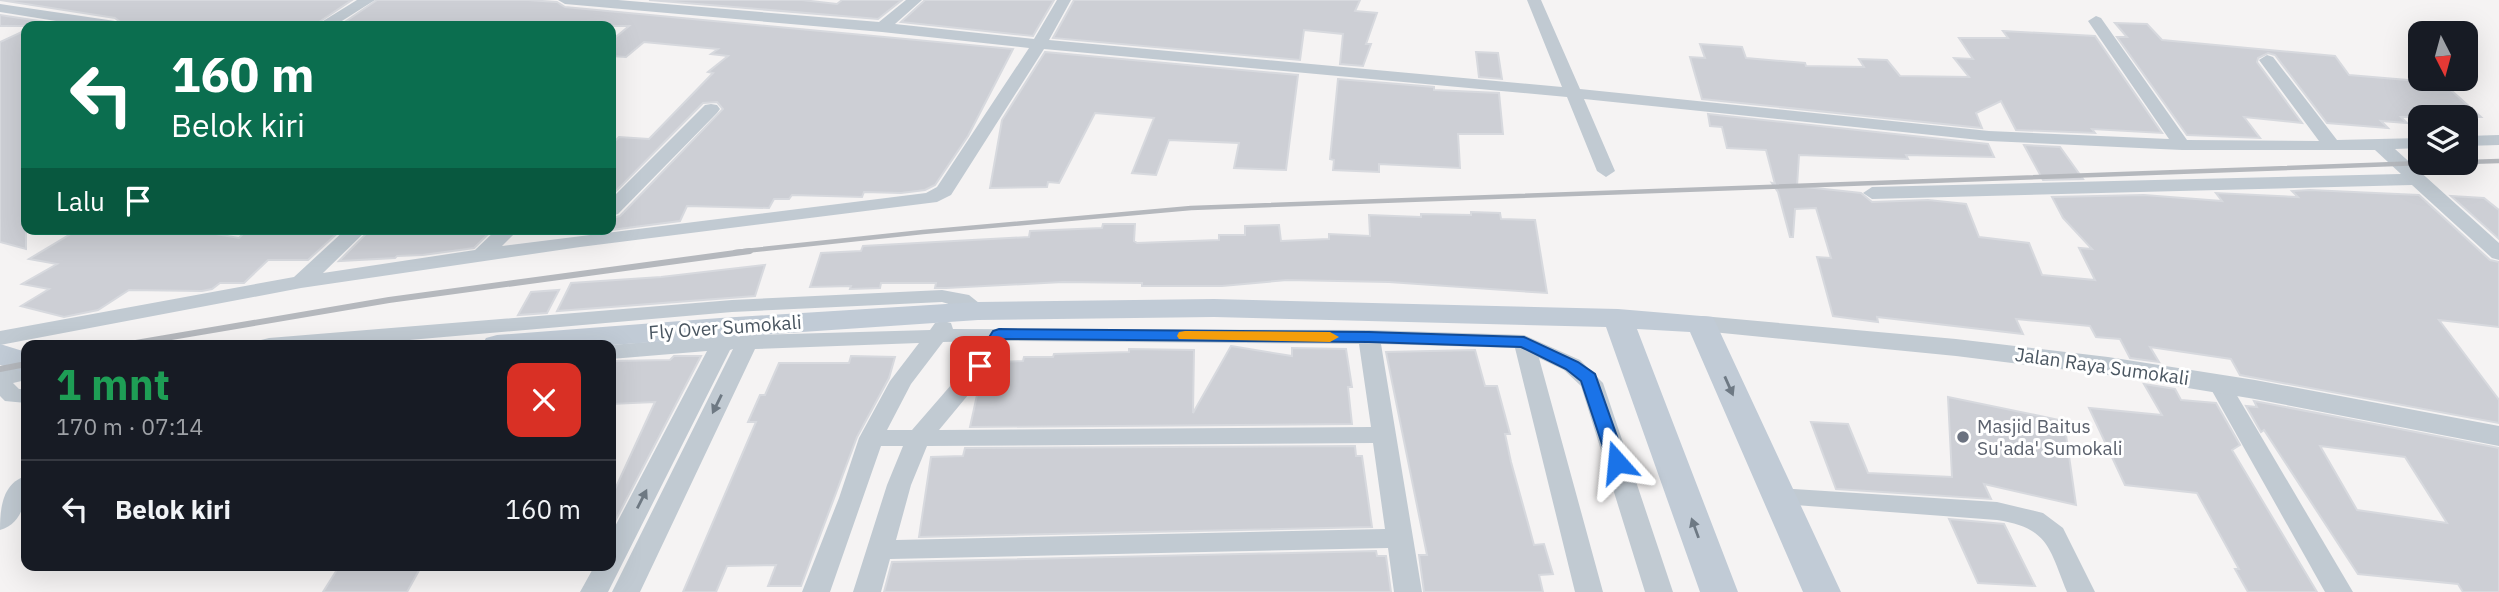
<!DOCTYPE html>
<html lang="id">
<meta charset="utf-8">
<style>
body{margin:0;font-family:"IBM Plex Sans",sans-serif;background:#20242c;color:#f1f3f6;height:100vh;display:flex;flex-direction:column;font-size:26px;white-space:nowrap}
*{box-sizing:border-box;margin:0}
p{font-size:23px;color:#9ea1a6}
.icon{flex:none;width:38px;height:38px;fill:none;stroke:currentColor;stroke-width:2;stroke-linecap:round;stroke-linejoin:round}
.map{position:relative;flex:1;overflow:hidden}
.drawer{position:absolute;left:21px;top:340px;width:595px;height:231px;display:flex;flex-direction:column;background:#171b24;border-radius:14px;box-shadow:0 7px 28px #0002}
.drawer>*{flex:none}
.hud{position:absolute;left:21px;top:21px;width:595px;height:214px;border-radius:14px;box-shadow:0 7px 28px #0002;background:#0b6e4f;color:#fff;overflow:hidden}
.needle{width:46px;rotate:174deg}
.tools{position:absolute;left:2408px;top:21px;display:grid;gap:14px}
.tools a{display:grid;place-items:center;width:70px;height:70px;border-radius:14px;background:#171b24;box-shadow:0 7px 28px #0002;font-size:35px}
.pin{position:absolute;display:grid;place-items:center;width:60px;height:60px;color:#fff;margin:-30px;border-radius:14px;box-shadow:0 4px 10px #0006}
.me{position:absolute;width:77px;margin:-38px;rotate:342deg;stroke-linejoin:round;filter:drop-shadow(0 0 5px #0008)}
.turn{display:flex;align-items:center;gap:24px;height:147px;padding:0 35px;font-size:32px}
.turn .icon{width:91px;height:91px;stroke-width:2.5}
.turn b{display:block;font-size:49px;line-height:60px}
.then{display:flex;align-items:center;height:66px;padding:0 35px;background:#0003;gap:14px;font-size:26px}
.round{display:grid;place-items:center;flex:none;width:74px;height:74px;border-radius:14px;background:#20242c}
.head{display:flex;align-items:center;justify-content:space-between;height:119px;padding:0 35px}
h1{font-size:42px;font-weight:700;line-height:52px;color:#1e9e55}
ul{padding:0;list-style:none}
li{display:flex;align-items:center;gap:21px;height:98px;padding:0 35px;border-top:2px solid #363941}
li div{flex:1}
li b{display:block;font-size:26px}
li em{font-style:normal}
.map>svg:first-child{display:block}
.building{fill:#cdcfd5;stroke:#d7d9de;stroke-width:2;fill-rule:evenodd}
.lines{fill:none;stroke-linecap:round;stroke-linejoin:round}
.minor{fill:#c1cad2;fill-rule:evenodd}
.tertiary{fill:#c1cad2;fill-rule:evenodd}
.secondary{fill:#c1cbd6;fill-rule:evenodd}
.rail-far1{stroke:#b5b8bd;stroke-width:4.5}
.rail{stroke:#b5b8bd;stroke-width:6}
.oneway{fill:#6e7984}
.oneway2{fill:#6e7983}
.route{fill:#1a73e8;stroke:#114b97;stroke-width:2}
.slow{fill:#f59e0b}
.worship-dot{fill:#6b7280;stroke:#fff;stroke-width:2.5}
.labels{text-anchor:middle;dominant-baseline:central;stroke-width:6;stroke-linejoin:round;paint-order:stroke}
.street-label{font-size:19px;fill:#4a5661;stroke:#fff}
.worship-label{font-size:19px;fill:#5b616d;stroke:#fff;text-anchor:start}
</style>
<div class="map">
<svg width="2499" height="592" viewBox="0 0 2499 592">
<rect width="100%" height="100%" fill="#f5f3f3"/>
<!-- building -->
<g class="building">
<polygon points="0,0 352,0 313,26 125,26 115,18"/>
<polygon points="377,0 528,0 557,2 565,7 1013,49 968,136 935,185 925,190 901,193 864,192 862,197 792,195 789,199 774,199 769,208 687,206 680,221 611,230 611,218 620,216 723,109 717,102 703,103 611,196 611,145 619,137 649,139 713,73 708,72 728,56 711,54 718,49 644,42 626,57 611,56 611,41 629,26 339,26"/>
<polygon points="649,0 802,0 837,4 842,0 902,0 878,19"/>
<polygon points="925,0 1054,0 1033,36 901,22"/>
<polygon points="1074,0 1360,0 1355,11 1377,13 1366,44 1371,44 1363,66 1340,64 1343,34 1304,30 1300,60 1053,38"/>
<polygon points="0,15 72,26 0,26"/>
<polygon points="2115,23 2147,24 2162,40 2335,56 2349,75 2443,83 2481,117 2401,117 2407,123 2381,121 2388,128 2327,123 2275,55 2268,53 2258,58 2257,62 2302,123 2244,117 2260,138 2187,135 2117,37 2127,37"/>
<polygon points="26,30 26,249 0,242 0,42"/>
<polygon points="2003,31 2095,36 2162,133 2092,129 2095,133 2016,130 2001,101 1976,113 1982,128 1702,99 1690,57 1705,58 1700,44 1742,47 1746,58 1805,63 1806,66 1864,67 1859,59 1887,60 1900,76 1969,77 1954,58 1973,59 1959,38 2008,38"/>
<polygon points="1045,52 1298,75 1286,170 1234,168 1239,143 1169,140 1156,175 1132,173 1154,118 1095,113 1059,183 1048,182 1047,187 990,188 1002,120"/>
<polygon points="1476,52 1498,53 1502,79 1479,77"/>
<polygon points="1338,79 1434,87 1434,90 1499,93 1503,134 1458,134 1460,168 1379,164 1379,172 1333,170 1334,160 1330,159"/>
<polygon points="1708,114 1988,144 1994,157 1906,155 1908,159 1799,155 1797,186 1861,193 1872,202 1928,200 1966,204 1979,237 2029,243 2042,275 2095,280 2079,248 2092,249 2063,218 2052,197 2144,195 2222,201 2216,193 2298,197 2292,191 2310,190 2419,195 2490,260 2499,262 2499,327 2439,320 2499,400 2499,423 2240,375 2231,359 2150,347 2159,362 2130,358 2120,339 2096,337 2090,326 2016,319 2023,334 1877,317 1878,322 1833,316 1817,257 1831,258 1816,208 1795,209 1793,237 1790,237 1778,192 1772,183 1775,184 1766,150 1727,148 1722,127 1710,126"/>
<polygon points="2024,145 2060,147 2083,179 2043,180"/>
<polygon points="2451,196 2484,198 2499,210 2499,239"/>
<polygon points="1471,212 1500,213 1501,219 1535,220 1547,293 1389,282 1287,280 1222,286 1142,286 1142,283 1063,282 946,288 935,288 936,283 881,283 880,288 850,289 851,286 810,287 821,253 861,251 863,246 1029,237 1030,231 1102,228 1103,224 1135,224 1134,241 1137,243 1219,240 1219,235 1245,235 1245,226 1279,225 1281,241 1329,239 1329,234 1370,236 1369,215 1421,217 1421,214 1471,215"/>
<polygon points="79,229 186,229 239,238 248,229 342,229 308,260 268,260 244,283 220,283 212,289 202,291 129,290 98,310 64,317 21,306 49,289 22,284 57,264 29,259"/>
<polygon points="371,229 418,229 415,232 493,229 474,248 423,255 397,256 395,258 339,261"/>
<polygon points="765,265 755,296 557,311 571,283 661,277"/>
<polygon points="559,290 547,313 518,315 531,292"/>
<polygon points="1231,346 1292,356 1292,348 1346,349 1352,387 1348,387 1352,424 970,427 979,386 997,362 1023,361 1024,357 1053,357 1054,354 1129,352 1129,349 1194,350 1193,413"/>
<polygon points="1475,350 1485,386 1497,386 1510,434 1505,434 1511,462 1534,545 1544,544 1553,574 1539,575 1543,592 1424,592 1419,555 1427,555 1386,352"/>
<polygon points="674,356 701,356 611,529 611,498 655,402 611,404 611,361 670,360"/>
<polygon points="851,356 895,357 889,378 857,437 801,586 768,586 776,565 727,566 716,592 683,592 756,422 748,422 760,395 765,395 779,363 849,363"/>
<polygon points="2144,384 2175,389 2181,400 2216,403 2240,445 2232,450 2317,592 2248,592 2235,569 2239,569 2197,493 2125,485 2089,408 2162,415"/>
<polygon points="1948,397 2064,421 2076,505 1984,484 1991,499 1836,489 1811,422 1848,424 1868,473 1952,477"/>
<path d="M2254,401L2499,448V592H2463L2458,584L2358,574L2264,430L2261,432L2246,406L2257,407ZM2320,446L2405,457L2447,523L2357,510Z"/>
<polygon points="1355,446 1356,456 1362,456 1372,527 919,537 931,457 963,456 965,448"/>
<polygon points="1949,519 2004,524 2035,586 1978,583"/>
<polygon points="1376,551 1377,556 1386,556 1391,592 884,592 892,562"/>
<polygon points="340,565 422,565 407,592 323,592"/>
</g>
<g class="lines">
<!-- minor -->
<g class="minor">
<polygon points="357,0 375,0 334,26 315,26"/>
<polygon points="558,0 618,0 879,22 906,0 922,0 895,24 1034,39 1057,0 1071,0 1049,40 1562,87 1527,0 1541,0 1580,89 1989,131 2169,139 2088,21 2096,16 2101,18 2187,140 2319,141 2259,60 2267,55 2273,57 2337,140 2420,138 2420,148 2395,149 2499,243 2499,260 2492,258 2412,185 1872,199 1863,193 1872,187 2401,174 2375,150 2182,150 1989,141 1584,99 1615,171 1606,177 1597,171 1567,97 1044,49 951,195 937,202 580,247 301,288 0,345 0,331 294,277 346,229 368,229 323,273 475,250 497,229 519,229 502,246 926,193 937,187 1029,48 882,32 565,4"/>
<polygon points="0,4 115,21 123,26 87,26 0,12"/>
<polygon points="711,104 717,105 720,109 717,113 618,214 611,216 611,199 705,105"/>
<polygon points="2499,135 2499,145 2466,146 2466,136"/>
<path d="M942,290L969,295L989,311L986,316C969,320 958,305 942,302L732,312L352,345H258L261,340L269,338L732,300Z"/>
<path d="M943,321L951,323L953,329L1369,330L1524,335L1580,360L1603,383L1673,592H1645L1581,386L1564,370L1539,358L1603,592H1575L1515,348L1381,344L1422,592H1394L1388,548L890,559L881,592H853L887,485L903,446H881L830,592H802L839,498L859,438L890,381L919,343L755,349L640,592H612L733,349L730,350L608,592H580L595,565H611V534L707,351L611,359V345L722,336L930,330L935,323ZM984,341L971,362L912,430H887L911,384L943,342ZM1006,341L1359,344L1371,427L939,430L988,371ZM1373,443L1385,529L896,540L911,485L927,446Z"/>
<polygon points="26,366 26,380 13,383 19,389 26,389 26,403 5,401 0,396 0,371"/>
<polygon points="2218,375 2226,377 2229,382 2353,592 2325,592 2207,382 2210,377"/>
<path d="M26,476C27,497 24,523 0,530C0,509 2,483 26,476Z"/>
<path d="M1778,488L1997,502L2043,513L2063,528L2095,592H2067C2049,548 2049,528 1997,520L1769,503L1765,497L1769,491Z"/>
</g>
<!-- tertiary -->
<polygon class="tertiary" points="1702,316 1956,339 2108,357 2255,380 2499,426 2499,446 2255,399 2108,375 1956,356 1692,330 1689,324 1692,318"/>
<!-- secondary -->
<g class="secondary">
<polygon points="1214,299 1618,309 1713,317 1841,592 1803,592 1690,332 1637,329 1738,592 1700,592 1606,327 1214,317 978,320 611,345 482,345 486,338 497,335 720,318 978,302"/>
<polygon points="0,344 26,352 26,373 0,365"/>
</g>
<!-- rail-far1 -->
<g class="rail-far1">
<polyline points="2466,162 2499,161"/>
<polyline points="735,252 923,232 1191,208 2422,163"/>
</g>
<!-- rail -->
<g class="rail">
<polyline points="124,345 389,300 750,251"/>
<polyline points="0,369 26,364"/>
</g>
</g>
<!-- one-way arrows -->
<defs><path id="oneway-solid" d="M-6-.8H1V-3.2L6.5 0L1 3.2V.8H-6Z" transform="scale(1.75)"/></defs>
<g class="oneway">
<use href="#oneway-solid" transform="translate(1729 386) rotate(66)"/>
<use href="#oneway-solid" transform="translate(1695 528) rotate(-110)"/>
</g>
<g class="oneway2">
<use href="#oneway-solid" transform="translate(717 404) rotate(116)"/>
<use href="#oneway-solid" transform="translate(642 499) rotate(-63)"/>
</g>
<!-- route -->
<polygon class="route" points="999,329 1369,332 1524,337 1578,362 1595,374 1626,462 1624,466 1611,466 1608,462 1581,381 1566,369 1521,347 1369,342 1004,339 986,369 974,369 971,366 993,331"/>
<!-- slow -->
<polygon class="slow" points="1185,331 1330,332 1339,337 1330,342 1179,339 1177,336 1179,332"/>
<!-- markers -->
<circle class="worship-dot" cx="1963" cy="437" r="7"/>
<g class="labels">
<!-- street labels -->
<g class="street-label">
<text transform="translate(725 327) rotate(-4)">Fly Over Sumokali</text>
<text transform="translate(2102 366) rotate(8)">Jalan Raya Sumokali</text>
</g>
<!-- worship labels -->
<g class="worship-label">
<text x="1977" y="426">Masjid Baitus<tspan x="1977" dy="22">Su'ada' Sumokali</tspan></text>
</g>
</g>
</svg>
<div class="tools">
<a><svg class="needle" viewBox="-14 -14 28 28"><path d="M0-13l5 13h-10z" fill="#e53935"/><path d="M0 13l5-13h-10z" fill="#9ea1a6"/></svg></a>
<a><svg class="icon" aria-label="layers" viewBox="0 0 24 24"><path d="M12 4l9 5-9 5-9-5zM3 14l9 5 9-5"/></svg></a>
</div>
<div class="pin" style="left:980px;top:366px;background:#d93025"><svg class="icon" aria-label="arrive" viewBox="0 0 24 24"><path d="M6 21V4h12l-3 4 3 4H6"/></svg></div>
<svg class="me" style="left:1617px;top:462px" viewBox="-20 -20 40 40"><path d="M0-17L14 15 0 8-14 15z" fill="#1a73e8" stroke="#fff" stroke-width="4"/></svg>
<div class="hud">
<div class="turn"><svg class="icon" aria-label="left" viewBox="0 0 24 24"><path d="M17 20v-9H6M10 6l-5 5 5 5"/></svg><div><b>160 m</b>Belok kiri</div></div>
<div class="then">Lalu<svg class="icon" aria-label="arrive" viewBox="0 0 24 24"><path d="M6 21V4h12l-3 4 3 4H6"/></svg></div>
</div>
<section class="drawer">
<div class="head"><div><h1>1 mnt</h1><p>170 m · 07:14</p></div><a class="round" style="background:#d93025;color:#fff"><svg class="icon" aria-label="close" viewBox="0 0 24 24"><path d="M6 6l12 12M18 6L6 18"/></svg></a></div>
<ul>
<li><svg class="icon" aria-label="left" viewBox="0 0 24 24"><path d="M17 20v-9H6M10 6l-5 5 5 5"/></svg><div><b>Belok kiri</b></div><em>160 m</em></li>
</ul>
</section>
</div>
